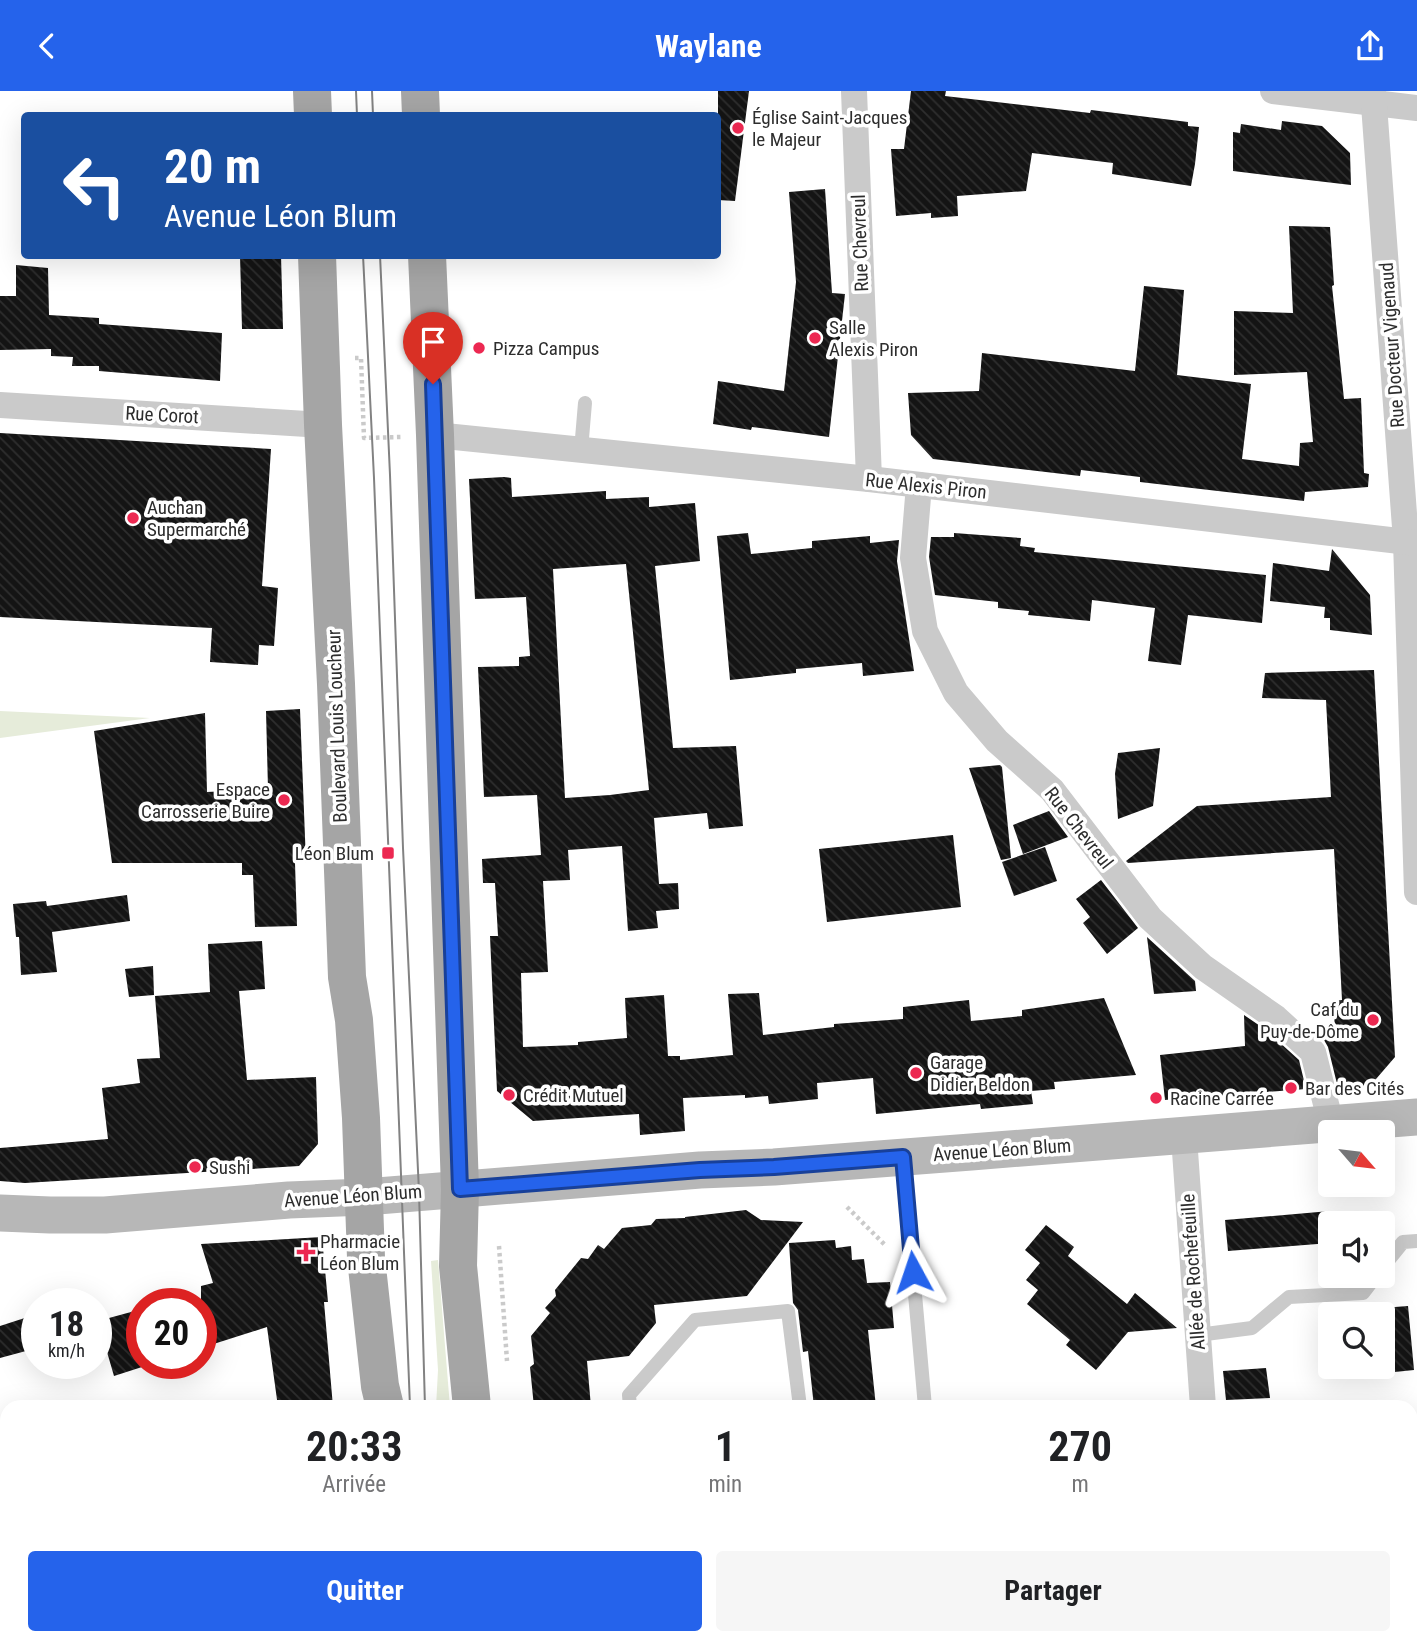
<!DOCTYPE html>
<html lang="fr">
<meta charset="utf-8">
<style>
body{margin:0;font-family:"Roboto Condensed",sans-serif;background:#f6f6f6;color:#202124;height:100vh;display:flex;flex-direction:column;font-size:26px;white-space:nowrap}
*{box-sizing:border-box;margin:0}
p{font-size:23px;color:#757577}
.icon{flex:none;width:38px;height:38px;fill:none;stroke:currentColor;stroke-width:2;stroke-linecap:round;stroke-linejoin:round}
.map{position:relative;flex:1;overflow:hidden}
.panel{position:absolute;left:0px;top:1309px;width:1418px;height:245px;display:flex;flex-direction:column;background:#fff;border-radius:21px 21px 0 0;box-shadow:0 7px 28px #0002}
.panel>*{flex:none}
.top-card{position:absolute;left:21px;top:21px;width:700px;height:147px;border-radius:7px;box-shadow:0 7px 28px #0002;background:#1a4fa0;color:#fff;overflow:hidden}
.needle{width:46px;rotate:118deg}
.fabs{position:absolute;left:1318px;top:1029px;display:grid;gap:14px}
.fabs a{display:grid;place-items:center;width:77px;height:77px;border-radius:7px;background:#fff;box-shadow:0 7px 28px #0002;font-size:35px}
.speed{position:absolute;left:21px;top:1197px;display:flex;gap:14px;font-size:35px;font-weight:700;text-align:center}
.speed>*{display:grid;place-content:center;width:91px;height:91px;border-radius:50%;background:#fff;box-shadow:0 7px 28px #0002;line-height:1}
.speed small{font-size:18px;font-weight:400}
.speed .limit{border:10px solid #d22;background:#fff;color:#111}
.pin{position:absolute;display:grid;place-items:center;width:60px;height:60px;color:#fff;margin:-72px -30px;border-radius:50% 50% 50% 0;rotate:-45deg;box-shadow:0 0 7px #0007}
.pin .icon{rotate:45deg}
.me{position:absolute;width:77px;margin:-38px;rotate:355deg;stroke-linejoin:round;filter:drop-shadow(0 0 5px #0008)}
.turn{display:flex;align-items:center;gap:24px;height:147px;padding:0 28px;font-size:32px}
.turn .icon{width:91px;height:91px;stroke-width:2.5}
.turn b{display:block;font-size:49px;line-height:60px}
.eta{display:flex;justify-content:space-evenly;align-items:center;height:119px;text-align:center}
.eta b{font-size:42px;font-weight:700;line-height:49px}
.button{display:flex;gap:14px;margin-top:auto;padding:14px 28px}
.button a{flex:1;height:80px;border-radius:7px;background:#2563eb;color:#fff;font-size:28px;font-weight:700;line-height:80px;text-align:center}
.button a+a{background:#f6f6f6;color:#202124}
header{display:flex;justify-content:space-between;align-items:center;height:91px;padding:0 28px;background:#2563eb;color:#fff;font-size:32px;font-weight:700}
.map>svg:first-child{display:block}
.grass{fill:#e6ecda}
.building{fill:url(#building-back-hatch);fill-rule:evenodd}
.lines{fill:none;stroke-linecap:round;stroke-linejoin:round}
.path{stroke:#cacaca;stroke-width:4.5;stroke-dasharray:3.5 3.5;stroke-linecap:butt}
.service{stroke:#cacaca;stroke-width:14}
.minor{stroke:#cacaca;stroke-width:26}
.secondary{stroke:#b7b7b7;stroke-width:37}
.primary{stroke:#a5a5a5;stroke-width:38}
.tram{stroke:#828282;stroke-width:2}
.route-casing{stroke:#184099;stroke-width:18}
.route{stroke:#2563eb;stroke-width:12}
.poi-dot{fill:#ec2851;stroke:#fff;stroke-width:2.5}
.labels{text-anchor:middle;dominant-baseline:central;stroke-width:7;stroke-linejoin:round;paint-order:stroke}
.poi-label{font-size:19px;fill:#2d2d2d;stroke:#fff;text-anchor:start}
.street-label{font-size:19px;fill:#2d2d2d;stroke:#fff}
</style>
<header><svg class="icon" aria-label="back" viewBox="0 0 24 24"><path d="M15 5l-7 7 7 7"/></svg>Waylane<svg class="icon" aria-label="share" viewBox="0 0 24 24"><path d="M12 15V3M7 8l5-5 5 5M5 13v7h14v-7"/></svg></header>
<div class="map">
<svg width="1417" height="1554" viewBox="0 0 1417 1554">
<defs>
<pattern id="building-back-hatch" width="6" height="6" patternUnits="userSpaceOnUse" patternTransform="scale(1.75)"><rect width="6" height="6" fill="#141414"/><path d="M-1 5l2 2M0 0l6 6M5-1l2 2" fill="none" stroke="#2e2e2e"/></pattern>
</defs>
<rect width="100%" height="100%" fill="#fff"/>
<!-- grass -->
<g class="grass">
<polygon points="0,620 150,627 0,647"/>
<polygon points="438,1169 450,1316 436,1316 438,1279 431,1170"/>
</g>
<!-- building -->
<g class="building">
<polygon points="718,0 749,0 735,110 718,109"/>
<polygon points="911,0 946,0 945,5 1090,22 1091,19 1188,31 1188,35 1199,36 1195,73 1191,95 1112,83 1113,72 1032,62 1026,100 957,105 958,125 931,127 931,122 896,125 891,58 904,58"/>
<polygon points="1282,30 1322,35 1350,62 1351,94 1233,80 1233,41 1240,42 1241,33 1281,39"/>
<polygon points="825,98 832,202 845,203 829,346 752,336 751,339 713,333 718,290 784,300 796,191 789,101"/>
<polygon points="1289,135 1330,136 1334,194 1332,195 1344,308 1361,307 1364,382 1369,383 1368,396 1305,401 1304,410 1140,391 1140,386 1081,379 1080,385 933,368 911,344 908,302 979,300 982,262 1135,280 1144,195 1184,199 1177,284 1251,293 1242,368 1299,375 1300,352 1313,351 1307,281 1234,284 1234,220 1293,222"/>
<polygon points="240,164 281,164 283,238 242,238"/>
<polygon points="16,174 48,177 49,224 99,227 99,233 222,242 220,290 99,280 99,275 72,275 73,266 51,265 51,258 0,259 0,205 16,205"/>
<polygon points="0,342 271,358 262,495 278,497 274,555 259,554 258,574 210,571 212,537 0,526"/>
<path d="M504,386L511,387L512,406L606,400V408L649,406V416L695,412L700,470L655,475L673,657L736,655L743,735L709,738L707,722L654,727L659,793L678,792L679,818L656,820L658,837L628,840L622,755L568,759L570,789L543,790L548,881L521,882L523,956L578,954V951L627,947L625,907L664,904L668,965H680V969L733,964L728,903L759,902L763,944L834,936V933L903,928V916L969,909L971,930L1022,925V919L1104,907L1136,984L1054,991L1055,998L1031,1000L1033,1013L981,1018L980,1013L876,1023L873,987L817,992L818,1008L769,1013L768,1005L745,1007V1004L683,1007L685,1040L640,1044L639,1023L533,1030L497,1000L490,845H498L495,792H483L482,768L541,764L537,704L484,706L478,576L519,575V566L530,565L526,506L475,508L469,388ZM626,473L649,699L610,704L565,707L553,478Z"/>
<polygon points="748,442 751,463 812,457 812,450 870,445 870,452 899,449 897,470 914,580 863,585 862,572 796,578 796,582 730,589 717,445"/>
<polygon points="954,442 1021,447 1020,455 1035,457 1034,461 1266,484 1262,532 1188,524 1181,574 1148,570 1155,517 1092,509 1090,530 1028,524 1029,520 998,517 998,511 935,504 929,466 931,446 954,446"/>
<polygon points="1332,458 1370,504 1372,544 1330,539 1330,527 1324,527 1325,516 1270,510 1273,472 1329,480"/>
<polygon points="1374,579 1395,966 1370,995 1338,997 1328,956 1324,949 1313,940 1335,937 1333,910 1342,909 1334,758 1128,772 1126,770 1197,715 1331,706 1326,609 1262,607 1265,582"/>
<polygon points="300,618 306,772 295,772 297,835 255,836 253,784 242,784 242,772 112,772 94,640 205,622 207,701 268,698 266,620"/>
<polygon points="1160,657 1153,715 1118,728 1115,683 1118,662"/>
<polygon points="1000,674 1002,676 1011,767 1001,769 969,677"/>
<polygon points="1049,720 1068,746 1023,763 1013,734"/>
<polygon points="953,744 961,816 827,831 819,758"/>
<polygon points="1045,756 1057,790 1014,805 1002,771"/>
<polygon points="1101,789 1138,837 1107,863 1083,832 1090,826 1076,808"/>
<polygon points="127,804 130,830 52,841 57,881 21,884 19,846 16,846 13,813 46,810 47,815"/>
<polygon points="1147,846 1195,890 1196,900 1154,903"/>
<polygon points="262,850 265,898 239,900 247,989 316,986 318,1053 299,1075 25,1092 0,1090 0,1057 108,1048 102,997 140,992 137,968 160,967 155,905 210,901 208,853"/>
<polygon points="153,875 154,904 129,906 125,878"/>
<polygon points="1244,924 1266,939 1299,969 1306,998 1165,1009 1160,964 1245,955"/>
<polygon points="746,1119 761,1129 803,1131 747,1205 654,1214 656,1232 629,1265 587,1270 591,1316 534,1316 530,1276 534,1273 531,1245 550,1222 545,1217 556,1205 555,1199 581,1167 588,1168 598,1154 604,1158 622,1137 651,1134 656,1128 685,1127 685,1126"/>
<polygon points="1330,1120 1330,1152 1228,1160 1225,1129"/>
<polygon points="1046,1134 1074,1156 1068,1165 1127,1213 1135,1202 1177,1237 1128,1241 1096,1279 1066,1254 1070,1249 1027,1213 1038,1199 1026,1189 1040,1172 1025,1159"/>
<polygon points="322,1146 328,1211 324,1211 333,1316 278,1316 267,1236 201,1257 201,1195 213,1192 201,1153"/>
<polygon points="835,1149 836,1157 851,1155 852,1169 864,1168 867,1192 890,1191 894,1237 868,1239 876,1316 814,1316 808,1260 803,1261 798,1219 793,1212 789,1152"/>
<polygon points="1408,1215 1414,1279 1385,1282 1382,1255 1382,1217"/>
<polygon points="142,1218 142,1276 114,1285 98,1230"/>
<polygon points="37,1223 37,1257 0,1267 0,1235"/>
<polygon points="1266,1277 1270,1307 1226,1309 1223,1280"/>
</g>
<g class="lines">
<!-- path -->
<g class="path">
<polyline points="355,267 361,267 364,347 401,346"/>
<polyline points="847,1116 885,1154"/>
<polyline points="499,1155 507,1270"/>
</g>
<!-- service -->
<g class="service">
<polyline points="581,359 585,312"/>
<polyline points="903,1068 925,1316"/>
<polyline points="1382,1177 1403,1151 1417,1150"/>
<polyline points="1198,1244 1252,1237 1289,1206 1363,1202 1376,1185"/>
<polyline points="630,1316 629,1304 695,1229 788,1220 800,1316"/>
<polyline points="1410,1511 1417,1510"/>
</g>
<!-- minor -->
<g class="minor">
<polyline points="854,0 869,388"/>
<polyline points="1273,0 1417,17"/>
<polyline points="1373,0 1406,450 1417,801"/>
<polyline points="0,314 323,334"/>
<polyline points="435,344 869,388 1417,452"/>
<polyline points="919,394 913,467 925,540 956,602 997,650 1052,699 1150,827 1203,876 1276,927 1313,961 1331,1033"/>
<polyline points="1184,1046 1203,1316"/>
<polyline points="1222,1547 1222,1554"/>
<polyline points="247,1554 254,1547"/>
</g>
<!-- secondary -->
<polyline class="secondary" points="0,1122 50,1124 105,1124 289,1109 365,1106 700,1079 774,1076 971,1061 1417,1026"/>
<!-- primary -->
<g class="primary">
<polyline points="312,0 313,24"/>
<polyline points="420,0 421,24"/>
<polyline points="317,164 323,334 336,593 347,886 354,929 361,1027 366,1167 380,1295 385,1316"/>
<polyline points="427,164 435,344 460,1098 458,1175 472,1316"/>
<polyline points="426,1547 426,1554"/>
<polyline points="491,1554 491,1547"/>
</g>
<!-- tram -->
<g class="tram">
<polyline points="356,0 357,24"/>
<polyline points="372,0 373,24"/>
<polyline points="363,164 374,387 410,1316"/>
<polyline points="380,164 390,384 403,757 419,1101 425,1316"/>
<polyline points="265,1554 272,1547"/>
</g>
</g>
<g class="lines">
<!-- route casing -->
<g class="route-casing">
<polyline id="route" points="433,293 460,1098 700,1079 774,1076 903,1066 913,1181"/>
</g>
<!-- route -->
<use href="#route" class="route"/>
</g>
<!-- markers -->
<g class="poi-dot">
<circle cx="738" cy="37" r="7"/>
<circle cx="815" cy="247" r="7"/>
<circle cx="479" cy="257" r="7"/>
<circle cx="133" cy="427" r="7"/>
<circle cx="284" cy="709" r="7"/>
<rect x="381" y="755" width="14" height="14" rx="3.5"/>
<circle cx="1373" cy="929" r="7"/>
<circle cx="916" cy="982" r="7"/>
<circle cx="1291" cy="997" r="7"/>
<circle cx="509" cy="1004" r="7"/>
<circle cx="1156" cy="1007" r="7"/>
<circle cx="195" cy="1076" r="7"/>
<path d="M302.5 1150.5h7v7h7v7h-7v7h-7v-7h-7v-7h7z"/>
</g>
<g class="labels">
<!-- poi labels -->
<g class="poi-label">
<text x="752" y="26">Église Saint-Jacques<tspan x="752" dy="22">le Majeur</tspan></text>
<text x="829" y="236">Salle<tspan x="829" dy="22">Alexis Piron</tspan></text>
<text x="493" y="257">Pizza Campus</text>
<text x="147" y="416">Auchan<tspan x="147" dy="22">Supermarché</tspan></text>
<text x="270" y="698" text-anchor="end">Espace<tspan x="270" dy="22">Carrosserie Buire</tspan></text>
<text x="374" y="762" text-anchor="end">Léon Blum</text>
<text x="1359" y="918" text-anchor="end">Caf du<tspan x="1359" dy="22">Puy-de-Dôme</tspan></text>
<text x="930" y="971">Garage<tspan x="930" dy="22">Didier Beldon</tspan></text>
<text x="1305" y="997">Bar des Cités</text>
<text x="523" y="1004">Crédit Mutuel</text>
<text x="1170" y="1007">Racine Carrée</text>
<text x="209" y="1076">Sushi</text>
<text x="320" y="1150">Pharmacie<tspan x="320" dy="22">Léon Blum</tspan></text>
</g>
<!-- street labels -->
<g class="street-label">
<text transform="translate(860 152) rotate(-92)">Rue Chevreul</text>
<text transform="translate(1392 254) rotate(-94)">Rue Docteur Vigenaud</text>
<text transform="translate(162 324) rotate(3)">Rue Corot</text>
<text transform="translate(926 395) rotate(6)">Rue Alexis Piron</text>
<text transform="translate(337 635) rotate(-92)">Boulevard Louis Loucheur</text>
<text transform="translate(1079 737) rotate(52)">Rue Chevreul</text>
<text transform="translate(1002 1059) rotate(-4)">Avenue Léon Blum</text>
<text transform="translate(353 1105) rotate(-4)">Avenue Léon Blum</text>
<text transform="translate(1193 1181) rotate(-94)">Allée de Rochefeuille</text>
</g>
</g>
</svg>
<div class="fabs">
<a><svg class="needle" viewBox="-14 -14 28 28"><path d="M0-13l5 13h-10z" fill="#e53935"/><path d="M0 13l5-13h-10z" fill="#757577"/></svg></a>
<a><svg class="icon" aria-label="sound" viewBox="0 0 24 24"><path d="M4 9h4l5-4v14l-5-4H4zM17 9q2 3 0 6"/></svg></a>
<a><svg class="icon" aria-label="search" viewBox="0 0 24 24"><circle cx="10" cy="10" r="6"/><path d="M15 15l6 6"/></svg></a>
</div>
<div class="speed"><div>18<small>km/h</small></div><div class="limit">20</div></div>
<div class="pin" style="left:433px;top:293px;background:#d93025"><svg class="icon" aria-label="arrive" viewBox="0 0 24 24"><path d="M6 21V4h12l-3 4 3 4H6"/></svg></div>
<svg class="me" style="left:913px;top:1181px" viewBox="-20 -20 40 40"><path d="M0-17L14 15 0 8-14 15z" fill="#2563eb" stroke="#fff" stroke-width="4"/></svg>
<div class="top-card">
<div class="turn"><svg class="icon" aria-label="left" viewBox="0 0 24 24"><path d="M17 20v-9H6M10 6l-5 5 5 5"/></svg><div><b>20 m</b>Avenue Léon Blum</div></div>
</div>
<section class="panel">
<div class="eta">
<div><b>20:33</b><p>Arrivée</p></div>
<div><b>1</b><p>min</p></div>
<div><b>270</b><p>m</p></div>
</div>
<div class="button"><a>Quitter</a><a>Partager</a></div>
</section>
</div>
